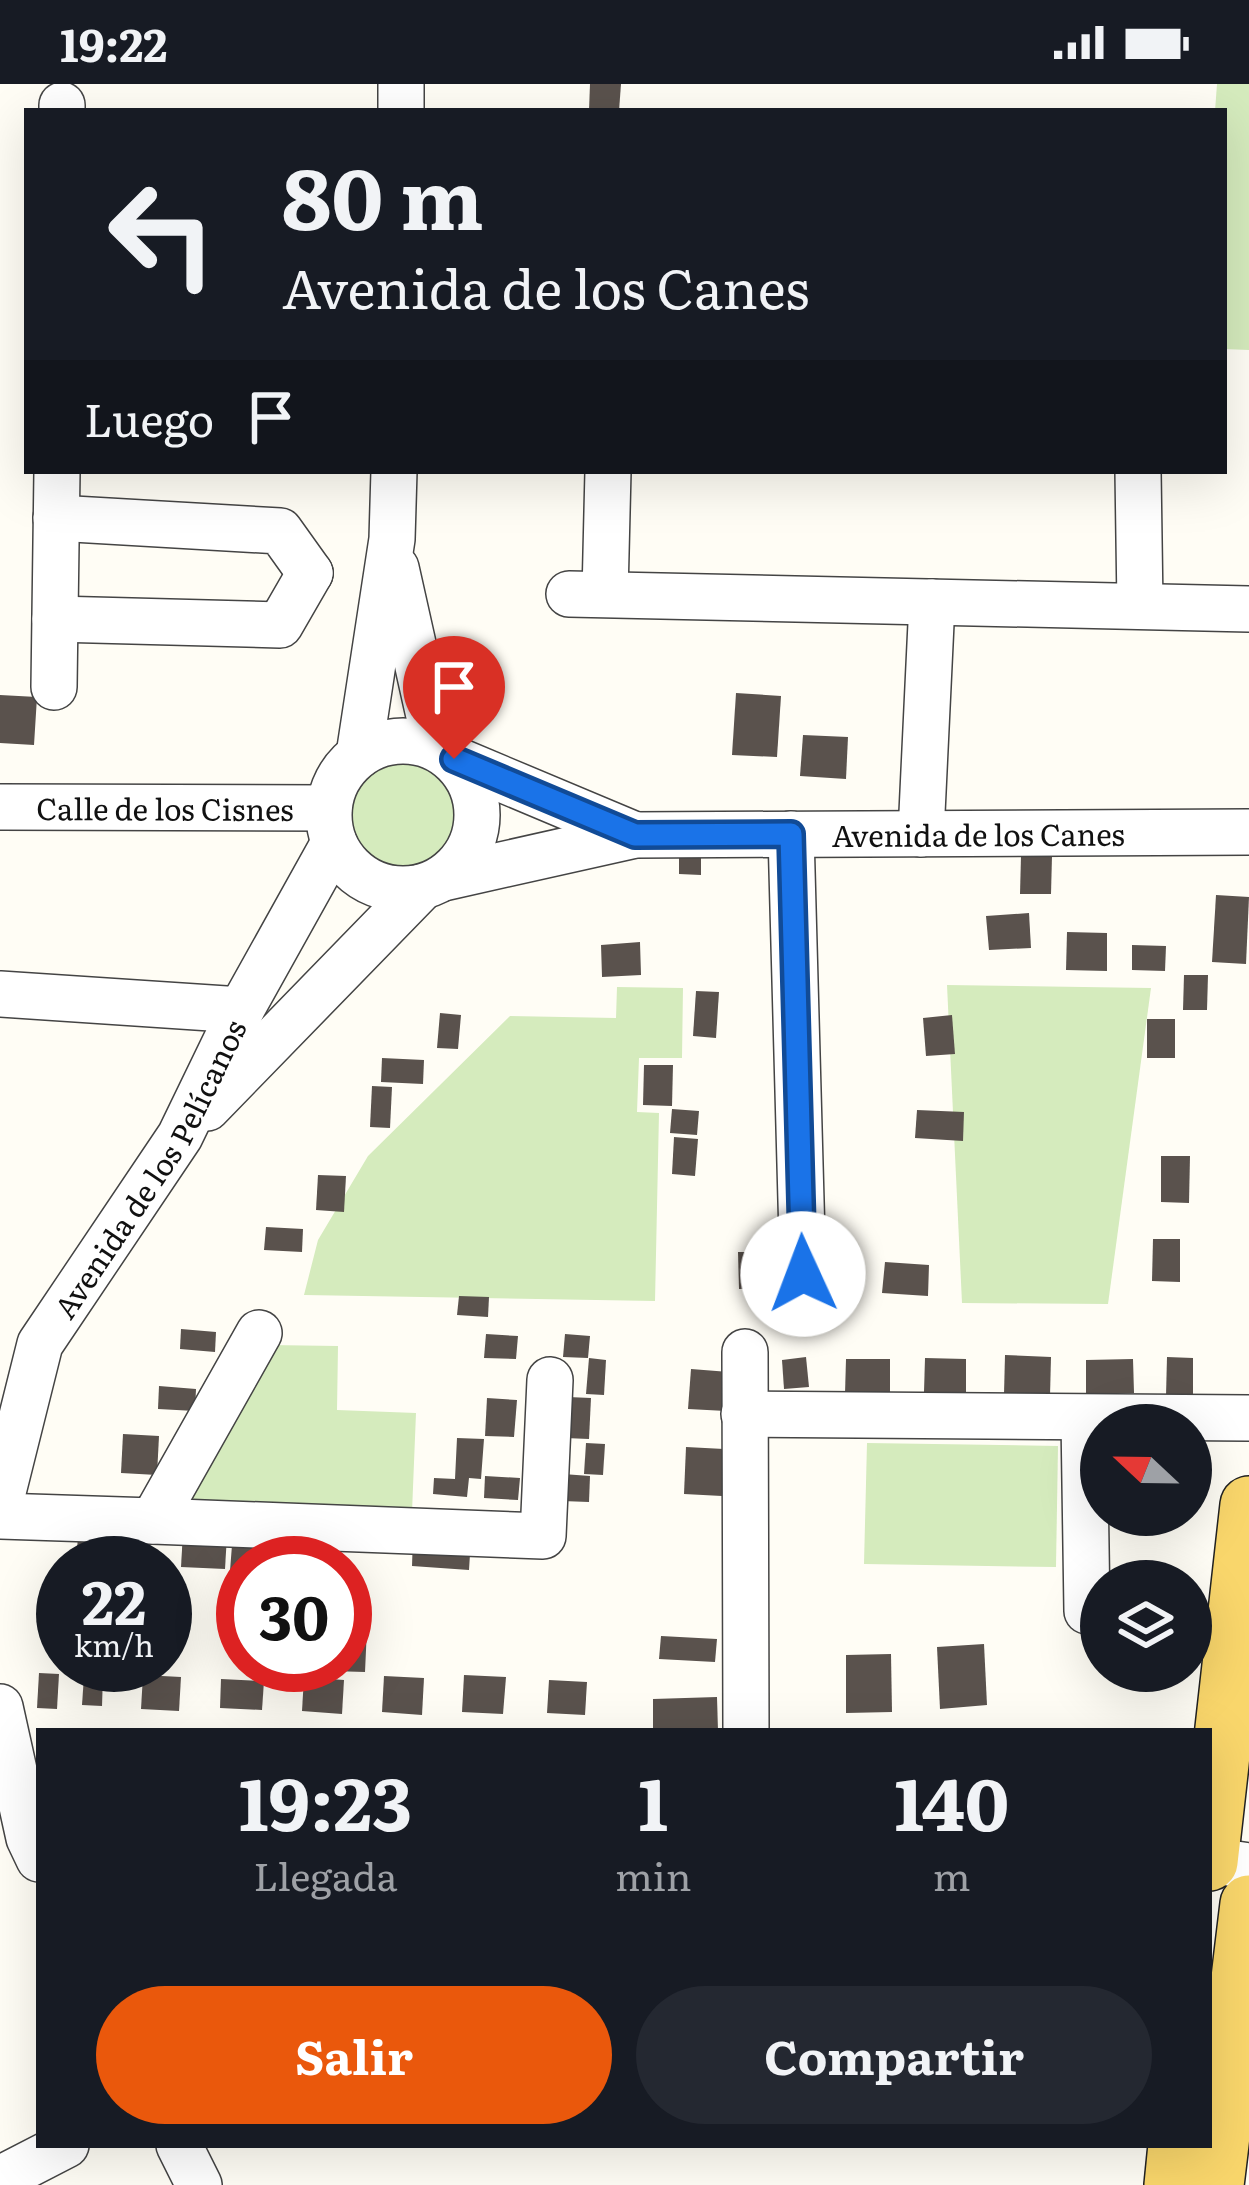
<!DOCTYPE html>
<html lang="es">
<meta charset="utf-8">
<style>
body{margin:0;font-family:Literata,serif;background:#242831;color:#f1f3f6;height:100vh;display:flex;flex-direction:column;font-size:45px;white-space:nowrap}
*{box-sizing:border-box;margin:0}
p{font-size:39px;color:#9ea1a6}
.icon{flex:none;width:66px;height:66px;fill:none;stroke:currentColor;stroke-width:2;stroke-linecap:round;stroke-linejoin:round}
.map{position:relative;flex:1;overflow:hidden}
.panel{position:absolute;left:36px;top:1644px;width:1176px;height:420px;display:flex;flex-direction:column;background:#171b24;border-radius:0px;box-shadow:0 12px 48px #0002}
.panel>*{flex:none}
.banner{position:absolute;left:24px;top:24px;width:1203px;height:366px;border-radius:0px;box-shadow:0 12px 48px #0002;background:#171b24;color:#f1f3f6;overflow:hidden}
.needle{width:78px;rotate:292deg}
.fabs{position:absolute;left:1080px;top:1320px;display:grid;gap:24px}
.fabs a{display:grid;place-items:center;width:132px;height:132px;border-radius:50%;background:#171b24;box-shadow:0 12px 48px #0002;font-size:60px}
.speed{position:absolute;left:36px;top:1452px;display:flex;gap:24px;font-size:60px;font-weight:700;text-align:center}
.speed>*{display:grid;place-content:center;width:156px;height:156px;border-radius:50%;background:#171b24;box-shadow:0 12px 48px #0002;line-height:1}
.speed small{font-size:30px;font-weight:400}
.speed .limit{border:18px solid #d22;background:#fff;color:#111}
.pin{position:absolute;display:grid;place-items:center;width:102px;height:102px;color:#fff;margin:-123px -51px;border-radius:50% 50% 50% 0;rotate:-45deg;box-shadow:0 0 12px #0007}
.pin .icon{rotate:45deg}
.me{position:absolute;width:132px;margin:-66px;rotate:358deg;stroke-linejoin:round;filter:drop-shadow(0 0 9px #0008)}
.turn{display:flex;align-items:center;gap:42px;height:252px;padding:0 60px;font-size:54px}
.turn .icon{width:156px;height:156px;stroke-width:2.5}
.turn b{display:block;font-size:84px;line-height:102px}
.then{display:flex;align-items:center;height:114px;padding:0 60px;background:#0003;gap:24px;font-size:45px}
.eta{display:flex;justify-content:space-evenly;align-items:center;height:204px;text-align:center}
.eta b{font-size:72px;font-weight:700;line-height:84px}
.cta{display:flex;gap:24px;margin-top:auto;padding:24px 60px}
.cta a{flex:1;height:138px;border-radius:72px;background:#ea580c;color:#fff;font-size:48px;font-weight:700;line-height:138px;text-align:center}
.cta a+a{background:#242831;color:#f1f3f6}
.status{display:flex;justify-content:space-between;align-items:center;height:84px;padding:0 60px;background:#171b24;direction:ltr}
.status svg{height:33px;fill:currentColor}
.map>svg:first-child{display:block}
.green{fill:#d5ebbd}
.building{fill:#5a524d}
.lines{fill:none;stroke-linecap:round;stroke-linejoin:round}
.minor-casing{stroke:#444;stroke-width:48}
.major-casing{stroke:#222;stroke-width:60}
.minor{stroke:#fff;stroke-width:45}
.major{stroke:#f9d66b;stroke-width:57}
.route-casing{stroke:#114b97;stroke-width:30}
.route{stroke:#1a73e8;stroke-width:21}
.labels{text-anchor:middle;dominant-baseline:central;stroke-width:12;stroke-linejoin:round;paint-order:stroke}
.street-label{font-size:30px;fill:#111;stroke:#fff}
</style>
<div class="status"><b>19:22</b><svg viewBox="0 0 49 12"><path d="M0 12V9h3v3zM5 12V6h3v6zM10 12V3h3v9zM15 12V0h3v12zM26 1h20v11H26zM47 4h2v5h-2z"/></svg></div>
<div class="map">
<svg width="1249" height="2101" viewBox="0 0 1249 2101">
<rect width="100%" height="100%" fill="#fffdf5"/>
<!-- green -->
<g class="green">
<polygon points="1217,0 1249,0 1249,266 1224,265 1224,27 1215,27"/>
<circle cx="404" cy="732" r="53"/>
<polygon points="947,901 1151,904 1108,1220 962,1219"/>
<polygon points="617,903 683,904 682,974 639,974 637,1028 659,1029 655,1217 304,1211 318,1156 368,1072 510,932 616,934"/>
<polygon points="269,1261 338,1262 337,1326 416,1329 412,1428 182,1421"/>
<polygon points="867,1359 1058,1362 1056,1483 864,1480"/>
</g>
<!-- building -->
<g class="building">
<polygon points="590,0 621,0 619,27 589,27"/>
<polygon points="736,609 781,612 777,673 732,671"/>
<polygon points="0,611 37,613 34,661 0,659"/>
<polygon points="803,651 848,653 846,695 800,692"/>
<polygon points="679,771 701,772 701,791 679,790"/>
<polygon points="1021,772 1052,772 1051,810 1020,810"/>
<polygon points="1216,811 1249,813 1246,880 1212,878"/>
<polygon points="1029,829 1031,864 989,866 986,832"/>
<polygon points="1067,848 1107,849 1107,887 1066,886"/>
<polygon points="640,858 641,891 602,893 601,861"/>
<polygon points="1132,861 1166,862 1165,887 1132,886"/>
<polygon points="1184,891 1208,891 1207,926 1183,926"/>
<polygon points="696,907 719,908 716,954 693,952"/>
<polygon points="440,929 461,931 458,965 437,964"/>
<polygon points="952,931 955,970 926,972 923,934"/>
<rect x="1147" y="935" width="28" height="39"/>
<polygon points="382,974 424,976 423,1000 381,998"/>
<polygon points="644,981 673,981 672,1022 643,1021"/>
<polygon points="372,1002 392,1003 390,1044 370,1043"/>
<polygon points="672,1025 699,1027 697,1051 670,1049"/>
<polygon points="917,1026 964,1028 963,1057 915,1054"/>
<polygon points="674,1053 698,1055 695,1092 672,1090"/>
<polygon points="1161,1072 1190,1072 1189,1119 1161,1118"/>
<polygon points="318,1091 346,1092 344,1128 316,1126"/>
<polygon points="266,1143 303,1145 302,1168 264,1166"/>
<polygon points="1153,1155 1180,1155 1180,1198 1152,1197"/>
<polygon points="738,1168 771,1168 772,1204 739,1205"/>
<polygon points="885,1178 929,1181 928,1212 882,1209"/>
<polygon points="459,1212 489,1213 488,1233 457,1231"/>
<polygon points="181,1245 216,1248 215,1268 180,1265"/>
<polygon points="486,1250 518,1252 516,1275 484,1274"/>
<polygon points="565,1250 590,1252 588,1274 563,1273"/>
<polygon points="1005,1271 1051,1273 1050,1312 1004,1310"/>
<polygon points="806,1273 809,1303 784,1305 782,1276"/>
<polygon points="1167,1273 1193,1274 1193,1312 1166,1312"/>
<polygon points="589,1274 606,1276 604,1311 586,1310"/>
<polygon points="925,1274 966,1275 966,1309 924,1308"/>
<polygon points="846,1275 890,1275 890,1310 845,1310"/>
<polygon points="1133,1275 1134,1309 1086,1309 1086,1276"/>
<polygon points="691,1285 729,1288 726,1327 688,1325"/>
<polygon points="159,1302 196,1305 195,1327 158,1325"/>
<polygon points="568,1313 591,1314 589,1355 565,1354"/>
<polygon points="487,1314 517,1316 514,1353 485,1352"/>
<polygon points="123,1350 159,1352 157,1391 121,1389"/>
<polygon points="457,1354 484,1355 481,1395 469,1394 467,1413 433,1410 434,1394 455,1395"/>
<polygon points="586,1359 605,1360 603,1391 584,1390"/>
<polygon points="686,1363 724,1365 722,1412 684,1410"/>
<polygon points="563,1390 590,1392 589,1418 562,1417"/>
<polygon points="485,1392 520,1394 518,1416 484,1414"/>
<polygon points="183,1448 227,1451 225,1485 181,1483"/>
<polygon points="233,1448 281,1451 280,1479 243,1479 243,1488 230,1487"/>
<polygon points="413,1450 471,1454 469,1486 412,1482"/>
<polygon points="78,1452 100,1453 99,1479 76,1479"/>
<polygon points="345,1543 367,1544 365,1588 331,1587 332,1581 345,1581"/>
<polygon points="661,1552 717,1555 715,1578 659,1575"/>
<polygon points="984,1560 987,1621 940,1625 937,1563"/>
<polygon points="891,1570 892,1628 846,1629 846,1571"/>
<polygon points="39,1589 59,1590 57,1625 37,1624"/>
<polygon points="143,1591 181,1593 179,1627 141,1625"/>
<polygon points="464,1591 506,1593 503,1630 462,1628"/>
<polygon points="84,1592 103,1592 102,1622 82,1621"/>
<polygon points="384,1592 424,1594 422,1631 382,1628"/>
<polygon points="304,1593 344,1596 342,1630 302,1627"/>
<polygon points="221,1595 264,1597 262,1626 220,1624"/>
<polygon points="549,1596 587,1598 585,1631 547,1629"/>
<polygon points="717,1613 718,1647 653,1647 653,1615"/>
</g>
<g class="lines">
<!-- minor casing -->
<g class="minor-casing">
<g id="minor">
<polyline points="62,27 62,21"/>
<polyline points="401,27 401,0"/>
<polyline points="1138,387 1140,522"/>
<polyline points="56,434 280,447 310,489"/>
<polyline points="396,484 436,663"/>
<polyline points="569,510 1249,525"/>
<polyline points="605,510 608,387"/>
<polyline points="55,535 280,541 310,489"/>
<polyline points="54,603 57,387"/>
<circle cx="403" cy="731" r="74"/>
<polyline points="359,671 392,455 394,387"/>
<polyline points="454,675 635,751"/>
<path id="s1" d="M0,723L329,724"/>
<polyline points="791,750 803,1190"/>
<polyline points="921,750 932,518"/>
<path id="s2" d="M443,794L635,751L1249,748"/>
<polyline points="0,910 241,926"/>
<polyline points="207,1024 422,803"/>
<polyline points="745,1268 746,1647"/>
<polyline points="744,1330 1249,1334"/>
<polyline points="1084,1335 1087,1527"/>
<path id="s3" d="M0,1420L40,1260L180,1052L241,926L334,759"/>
<polyline points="0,1432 153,1437 259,1249"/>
<polyline points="153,1437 543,1452 550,1296"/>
<polyline points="0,1623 29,1754 39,1775"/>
<polyline points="1209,1776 1249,1782"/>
<polyline points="179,2061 199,2101"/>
<polyline points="0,2095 66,2061"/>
</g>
</g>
<!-- major casing -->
<g class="major-casing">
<g id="major">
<polyline points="1209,1778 1249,1421"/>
<polyline points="1173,2101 1177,2061"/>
<polyline points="1215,2101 1249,1820"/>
</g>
</g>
<!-- minor -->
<use href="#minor" class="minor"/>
<!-- major -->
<use href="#major" class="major"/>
</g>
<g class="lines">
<!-- route casing -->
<g class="route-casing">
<polyline id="route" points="454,675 635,751 791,750 803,1190"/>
</g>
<!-- route -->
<use href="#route" class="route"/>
</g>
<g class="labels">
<!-- street labels -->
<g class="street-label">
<text stroke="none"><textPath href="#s1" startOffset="165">Calle de los Cisnes</textPath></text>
<text stroke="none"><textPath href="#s2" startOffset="540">Avenida de los Canes</textPath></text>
<text stroke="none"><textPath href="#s3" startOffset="372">Avenida de los Pelícanos</textPath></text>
</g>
</g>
</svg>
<div class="fabs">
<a><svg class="needle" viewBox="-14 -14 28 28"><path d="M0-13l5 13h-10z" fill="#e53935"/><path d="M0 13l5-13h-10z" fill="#9ea1a6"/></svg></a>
<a><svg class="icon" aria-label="layers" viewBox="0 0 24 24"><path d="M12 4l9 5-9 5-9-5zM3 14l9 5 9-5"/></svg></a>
</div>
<div class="speed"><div>22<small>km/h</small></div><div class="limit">30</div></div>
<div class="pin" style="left:454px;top:675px;background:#d93025"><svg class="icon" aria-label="arrive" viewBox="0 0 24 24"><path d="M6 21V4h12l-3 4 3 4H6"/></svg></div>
<svg class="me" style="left:803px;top:1190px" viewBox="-20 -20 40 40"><circle r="19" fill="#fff"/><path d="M0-13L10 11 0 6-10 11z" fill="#1a73e8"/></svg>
<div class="banner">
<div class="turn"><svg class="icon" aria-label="left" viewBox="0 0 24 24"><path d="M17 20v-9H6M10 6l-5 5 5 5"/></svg><div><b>80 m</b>Avenida de los Canes</div></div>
<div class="then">Luego<svg class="icon" aria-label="arrive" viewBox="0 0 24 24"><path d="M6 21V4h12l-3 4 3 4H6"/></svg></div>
</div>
<section class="panel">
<div class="eta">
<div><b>19:23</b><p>Llegada</p></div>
<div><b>1</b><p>min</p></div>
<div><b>140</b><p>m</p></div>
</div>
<div class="cta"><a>Salir</a><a>Compartir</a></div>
</section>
</div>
